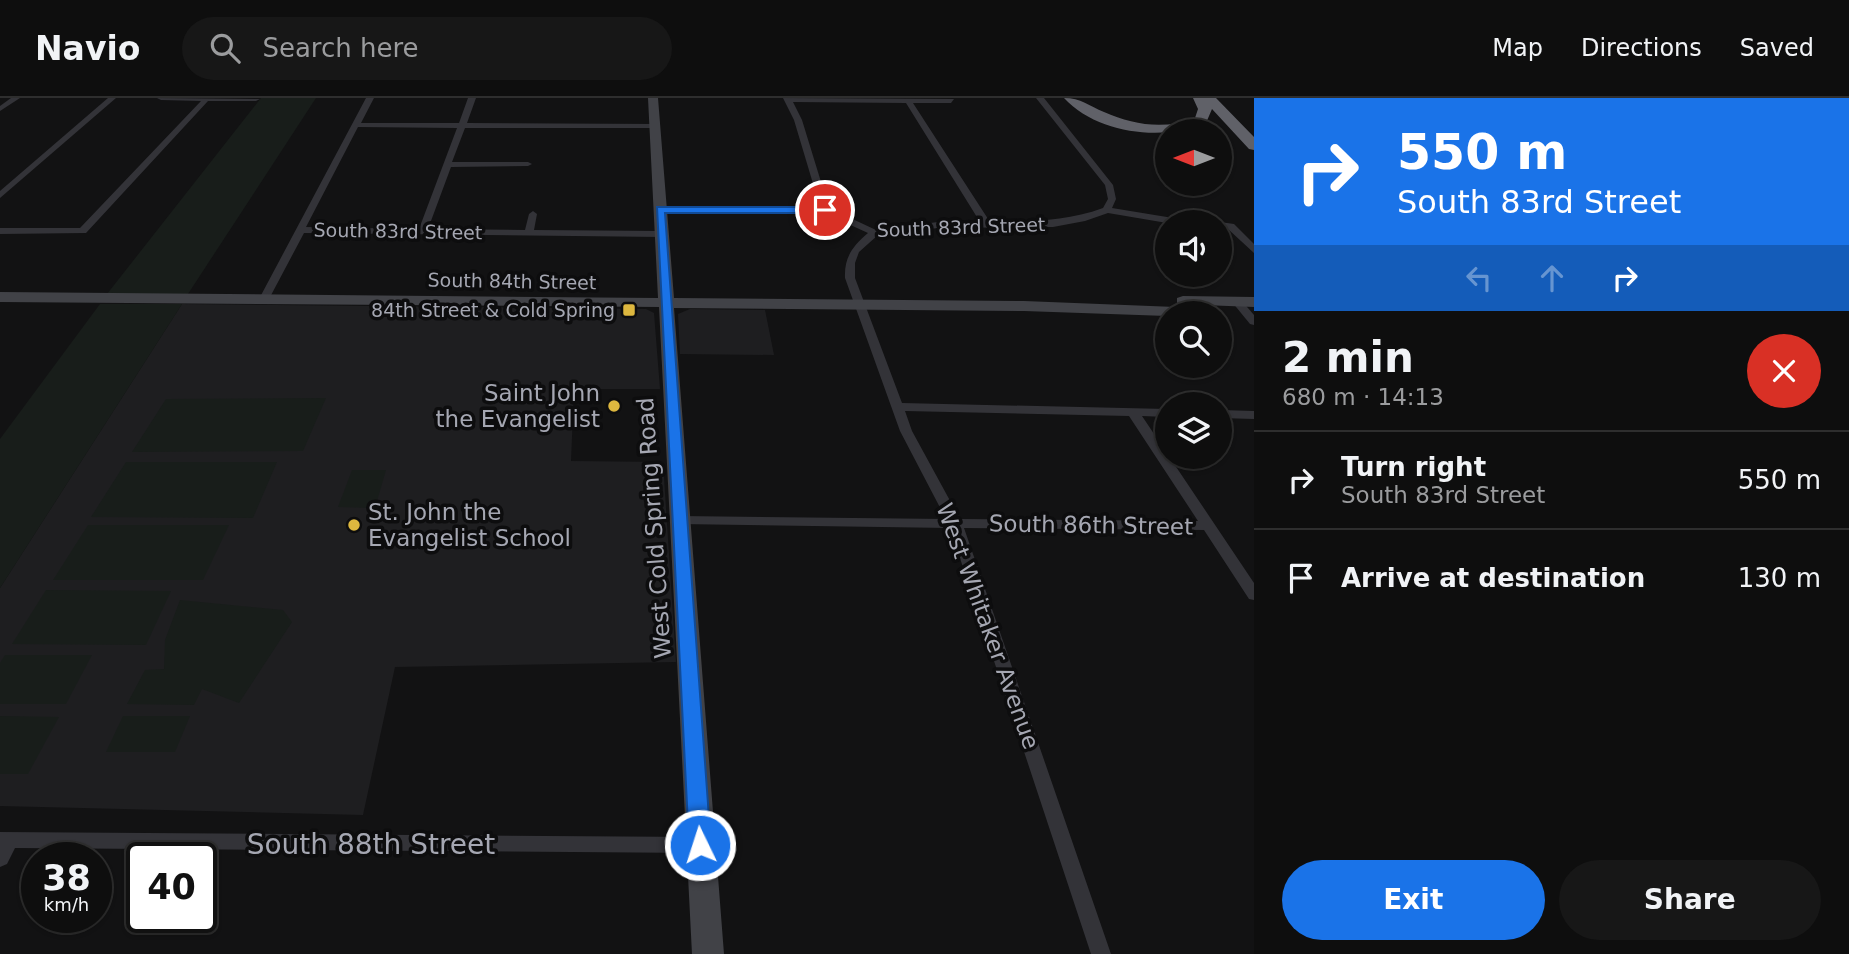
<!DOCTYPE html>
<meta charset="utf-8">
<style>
body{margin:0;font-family:"DejaVu Sans",sans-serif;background:#171717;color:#f1f3f6;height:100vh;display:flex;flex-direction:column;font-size:26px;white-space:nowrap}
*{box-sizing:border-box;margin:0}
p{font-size:23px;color:#9b9c9e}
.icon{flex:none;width:38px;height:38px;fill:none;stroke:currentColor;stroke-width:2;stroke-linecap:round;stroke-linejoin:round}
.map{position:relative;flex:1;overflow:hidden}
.sheet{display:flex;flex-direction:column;background:#0e0e0e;width:595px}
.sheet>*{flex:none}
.top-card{background:#1a73e8;color:#fff;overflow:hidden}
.needle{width:46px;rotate:270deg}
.tools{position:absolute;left:1155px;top:21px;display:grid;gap:14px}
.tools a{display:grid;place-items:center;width:77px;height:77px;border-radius:50%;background:#0e0e0e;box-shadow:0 2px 5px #0004,0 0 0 2px #2e2e2e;font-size:35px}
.speed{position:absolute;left:21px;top:744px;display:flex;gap:14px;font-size:35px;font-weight:700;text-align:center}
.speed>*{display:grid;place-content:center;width:91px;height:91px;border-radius:50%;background:#0e0e0e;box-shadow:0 2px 5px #0004,0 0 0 2px #2e2e2e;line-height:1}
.speed small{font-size:18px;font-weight:400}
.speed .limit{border:4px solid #111;border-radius:10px;background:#fff;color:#111}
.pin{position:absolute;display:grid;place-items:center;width:60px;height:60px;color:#fff;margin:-30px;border:4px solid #fff;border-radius:50%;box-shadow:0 2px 7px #0007}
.me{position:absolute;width:77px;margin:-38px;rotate:356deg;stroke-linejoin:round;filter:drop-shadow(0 0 5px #0008)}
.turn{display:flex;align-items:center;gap:24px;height:147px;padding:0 28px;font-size:32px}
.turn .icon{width:91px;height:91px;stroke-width:2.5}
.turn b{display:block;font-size:49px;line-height:60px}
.lanes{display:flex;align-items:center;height:66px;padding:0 28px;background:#0003;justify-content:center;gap:35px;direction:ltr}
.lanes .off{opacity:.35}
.round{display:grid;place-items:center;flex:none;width:74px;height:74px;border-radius:37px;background:#171717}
.summary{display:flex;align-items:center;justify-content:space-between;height:119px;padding:0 28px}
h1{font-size:42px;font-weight:800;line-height:52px}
.button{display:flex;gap:14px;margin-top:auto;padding:14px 28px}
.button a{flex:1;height:80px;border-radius:42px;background:#1a73e8;color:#fff;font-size:28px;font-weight:800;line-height:80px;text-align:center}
.button a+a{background:#171717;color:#f1f3f6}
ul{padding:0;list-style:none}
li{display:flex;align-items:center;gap:21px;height:98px;padding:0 28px;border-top:2px solid #2e2e2e}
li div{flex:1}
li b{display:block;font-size:26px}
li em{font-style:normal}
header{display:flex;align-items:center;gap:42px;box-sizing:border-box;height:98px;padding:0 35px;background:#0e0e0e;border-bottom:2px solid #2e2e2e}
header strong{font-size:33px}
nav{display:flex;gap:38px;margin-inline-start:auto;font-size:24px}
.search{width:490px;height:63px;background:#171717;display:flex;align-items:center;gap:18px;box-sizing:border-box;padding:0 24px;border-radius:38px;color:#9b9c9e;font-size:26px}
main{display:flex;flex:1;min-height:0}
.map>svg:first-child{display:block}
.built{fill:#1e1e20}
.green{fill:#181d1a}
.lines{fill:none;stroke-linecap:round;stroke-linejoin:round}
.street{fill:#333338;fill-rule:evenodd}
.secondary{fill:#414247;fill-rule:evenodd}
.highway{fill:#606168;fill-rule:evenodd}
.route{fill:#1a73e8;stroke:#114b97;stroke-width:2}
.poi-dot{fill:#ddb73f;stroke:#0d0d0e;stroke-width:2.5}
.labels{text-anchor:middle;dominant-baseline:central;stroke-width:7;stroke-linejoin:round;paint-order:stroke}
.far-street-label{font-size:19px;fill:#a5a7b2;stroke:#0d0d0e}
.far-poi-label{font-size:19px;fill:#a5a7b2;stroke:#0d0d0e;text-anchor:end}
.poi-label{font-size:23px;fill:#a5a7b2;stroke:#0d0d0e;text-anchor:end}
.street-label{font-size:23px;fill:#a5a7b2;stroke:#0d0d0e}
.near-street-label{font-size:28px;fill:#a5a7b2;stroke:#0d0d0e}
</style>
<header>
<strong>Navio</strong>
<div class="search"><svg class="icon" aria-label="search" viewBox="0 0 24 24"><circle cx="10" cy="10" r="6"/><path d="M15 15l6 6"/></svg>Search here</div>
<nav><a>Map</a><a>Directions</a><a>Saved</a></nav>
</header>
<main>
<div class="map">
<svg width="1254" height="856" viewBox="0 0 1254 856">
<rect width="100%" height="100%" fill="#121213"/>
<!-- built -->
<g class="built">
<polygon points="182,206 646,211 654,215 660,291 574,291 571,363 663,364 676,564 395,569 363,717 0,708 0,490"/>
<polygon points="690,211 765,212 774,257 680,256 678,216"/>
</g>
<!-- green -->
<g class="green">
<polygon points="261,0 316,0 188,196 107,196"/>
<polygon points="100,206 182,206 0,490 0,341"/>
<polygon points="326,300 303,353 132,354 166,301"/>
<polygon points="126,364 277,364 253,420 91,419"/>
<polygon points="352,372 386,372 375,410 338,409"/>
<polygon points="88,427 229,427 203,482 53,482"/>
<polygon points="46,492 171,493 146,547 12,546"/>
<polygon points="180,502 283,512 292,524 239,605 202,591 194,607 127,606 145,572 164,571 165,542"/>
<polygon points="5,557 92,557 66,606 0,606 0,565"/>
<polygon points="0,618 59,619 28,676 0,676"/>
<polygon points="123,618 190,618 175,654 106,654"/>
</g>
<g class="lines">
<!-- street -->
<g class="street">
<polygon points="11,0 20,0 0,13 0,8"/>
<polygon points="108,0 116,0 0,100 0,93"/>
<polygon points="157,0 260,1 256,3 208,3 86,135 0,136 0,130 80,130 201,3 161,2"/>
<path d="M366,0H374L361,25H459L468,0H476L467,25L658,26L659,28L655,30H465L452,64H528L532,66L528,68L451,69L428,131L525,132L529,116L533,113L537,116L534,132L662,133L667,136L662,139L304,135L269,201L268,203H260L259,201ZM358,29L457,30L419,131L306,129Z"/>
<path d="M783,0L954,1L951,5H913L990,124C1029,123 1065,124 1103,110L1108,101L1105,87L1036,0H1044L1113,87L1116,101L1112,110L1179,121L1184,124L1167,125L1108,115L1085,123L1053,129L938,130L878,137L859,154L855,165V180L902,305L1167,311V319L1142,318L1254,485V502L1249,501L1204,432L964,430L1111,856H1091L950,430L679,426L672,422L679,418L946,421L900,333L845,180C844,159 853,148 868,135L824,115H660L656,112L660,109H820L794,22ZM793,4L906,5L980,124H938L876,132L829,110L802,22ZM905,313L1129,318L1198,423L960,421L912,333Z"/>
<polygon points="1220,124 1234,126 1254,146 1254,155 1228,131 1220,130"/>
<polygon points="1237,201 1241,202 1254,217 1254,227 1250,226 1232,204"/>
<polygon points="1220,312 1254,313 1254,321 1220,320"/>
<polygon points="0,734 700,739 707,741 710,747 707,753 700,755 15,750 7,766 0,769"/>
</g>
<!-- secondary -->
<g class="secondary">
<polygon points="648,0 658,0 674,200 1024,203 1201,210 1209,215 1167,215 1167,218 1024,213 674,210 724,856 692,856 659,209 0,204 0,194 658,200"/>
<polygon points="1183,198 1254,199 1254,209 1177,206 1177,200"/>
</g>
<!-- highway -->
<path class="highway" d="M1064,0C1081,0 1089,8 1104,14C1133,27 1165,32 1195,20L1198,11L1193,0H1216L1254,39V52L1249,51L1212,11L1206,25C1165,43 1098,37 1064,0Z"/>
</g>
<!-- route -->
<polygon class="route" points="657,109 825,109 830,112 825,115 665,115 711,747 708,754 700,757 693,754 689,747"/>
<!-- markers -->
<g class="poi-dot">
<rect x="622" y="205" width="14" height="14" rx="3.5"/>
<circle cx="614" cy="308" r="7"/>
<circle cx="354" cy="427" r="7"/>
</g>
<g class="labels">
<!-- far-street labels -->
<g class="far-street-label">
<text transform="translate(961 129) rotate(-2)">South 83rd Street</text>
<text transform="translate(398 133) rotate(1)">South 83rd Street</text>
<text transform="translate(512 183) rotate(1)">South 84th Street</text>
</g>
<!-- far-poi labels -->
<g class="far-poi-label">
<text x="615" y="212">84th Street &amp; Cold Spring</text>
</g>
<!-- poi labels -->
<g class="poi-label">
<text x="600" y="295">Saint John<tspan x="600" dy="26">the Evangelist</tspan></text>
<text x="368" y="414" text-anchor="start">St. John the<tspan x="368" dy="26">Evangelist School</tspan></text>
</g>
<!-- street labels -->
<g class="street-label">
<text transform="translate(1091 427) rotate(1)">South 86th Street</text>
<text transform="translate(654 430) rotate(-94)">West Cold Spring Road</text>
<text transform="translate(988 528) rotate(70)">West Whitaker Avenue</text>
</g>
<!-- near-street labels -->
<g class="near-street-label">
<text x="371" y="746">South 88th Street</text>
</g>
</g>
</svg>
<div class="tools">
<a><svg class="needle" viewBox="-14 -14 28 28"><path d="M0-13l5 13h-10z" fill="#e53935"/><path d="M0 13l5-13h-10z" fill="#9b9c9e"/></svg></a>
<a><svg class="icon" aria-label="sound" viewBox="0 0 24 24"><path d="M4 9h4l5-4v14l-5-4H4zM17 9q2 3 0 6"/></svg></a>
<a><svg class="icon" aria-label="search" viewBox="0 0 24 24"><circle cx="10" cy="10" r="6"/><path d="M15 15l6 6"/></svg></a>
<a><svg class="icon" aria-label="layers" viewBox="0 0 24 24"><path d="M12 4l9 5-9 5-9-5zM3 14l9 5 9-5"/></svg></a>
</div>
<div class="speed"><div>38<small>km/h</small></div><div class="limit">40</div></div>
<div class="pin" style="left:825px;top:112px;background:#d93025"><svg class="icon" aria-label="arrive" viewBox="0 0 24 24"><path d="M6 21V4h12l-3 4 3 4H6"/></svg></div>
<svg class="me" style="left:700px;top:747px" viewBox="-20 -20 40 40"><circle r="17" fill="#1a73e8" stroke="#fff" stroke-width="3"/><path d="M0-11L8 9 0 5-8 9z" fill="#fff"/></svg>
</div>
<section class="sheet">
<div class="top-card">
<div class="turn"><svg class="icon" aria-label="right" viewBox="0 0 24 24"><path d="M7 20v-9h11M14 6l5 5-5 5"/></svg><div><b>550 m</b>South 83rd Street</div></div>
<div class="lanes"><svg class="icon off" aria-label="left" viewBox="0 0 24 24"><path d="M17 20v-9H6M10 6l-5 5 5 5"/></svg><svg class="icon off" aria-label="ahead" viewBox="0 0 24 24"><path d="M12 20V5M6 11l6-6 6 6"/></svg><svg class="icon" aria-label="right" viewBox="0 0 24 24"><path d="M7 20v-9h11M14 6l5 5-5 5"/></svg></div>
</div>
<div class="summary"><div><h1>2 min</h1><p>680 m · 14:13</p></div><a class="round" style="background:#d93025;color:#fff"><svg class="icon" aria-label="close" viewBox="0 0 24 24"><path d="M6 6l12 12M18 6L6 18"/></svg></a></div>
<ul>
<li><svg class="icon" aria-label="right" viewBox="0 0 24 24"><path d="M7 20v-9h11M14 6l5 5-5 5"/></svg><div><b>Turn right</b><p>South 83rd Street</p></div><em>550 m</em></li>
<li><svg class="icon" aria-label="arrive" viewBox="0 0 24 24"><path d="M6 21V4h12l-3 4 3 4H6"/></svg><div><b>Arrive at destination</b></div><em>130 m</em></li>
</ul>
<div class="button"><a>Exit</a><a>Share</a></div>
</section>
</main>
